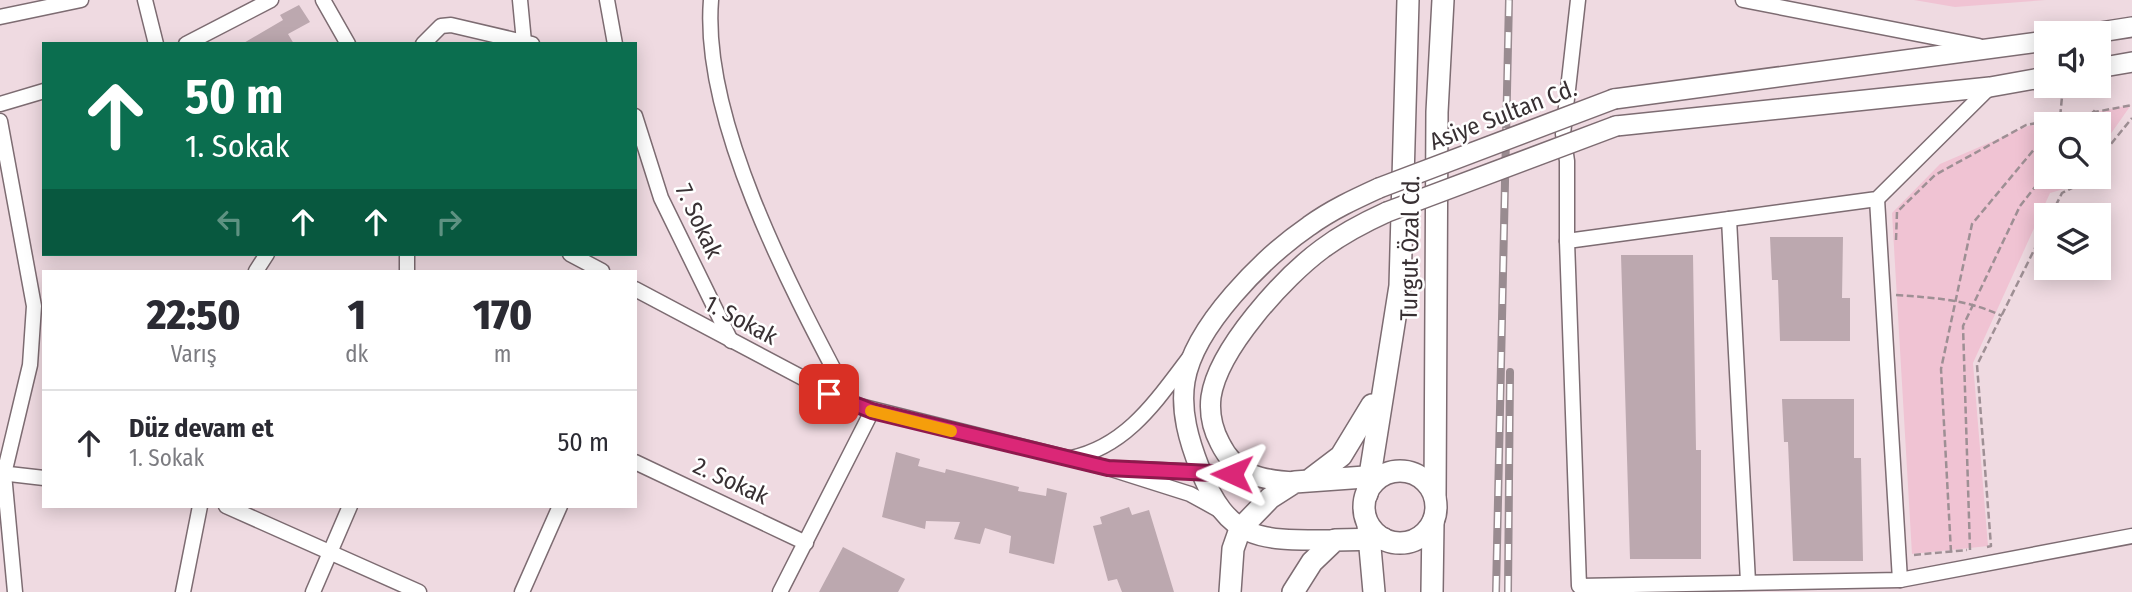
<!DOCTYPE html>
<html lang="tr">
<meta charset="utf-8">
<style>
body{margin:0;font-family:"Fira Sans Condensed",sans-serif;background:#f2f2f3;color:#2b2b33;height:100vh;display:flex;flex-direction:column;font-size:26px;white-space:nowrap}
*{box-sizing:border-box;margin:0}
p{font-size:23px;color:#7c7c81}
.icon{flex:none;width:38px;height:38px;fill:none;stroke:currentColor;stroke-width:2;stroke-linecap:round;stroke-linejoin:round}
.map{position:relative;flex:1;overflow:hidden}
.drawer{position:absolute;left:42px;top:270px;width:595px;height:238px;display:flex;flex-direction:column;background:#fff;border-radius:0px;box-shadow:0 4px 18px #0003}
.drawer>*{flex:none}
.hud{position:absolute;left:42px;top:42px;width:595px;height:214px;border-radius:0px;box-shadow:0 4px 18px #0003;background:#0b6e4f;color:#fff;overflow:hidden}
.buttons{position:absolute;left:2034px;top:21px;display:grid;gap:14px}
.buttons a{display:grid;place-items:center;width:77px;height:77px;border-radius:0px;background:#fff;box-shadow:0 4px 18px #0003;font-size:35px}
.pin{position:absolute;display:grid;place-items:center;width:60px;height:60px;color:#fff;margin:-30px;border-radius:14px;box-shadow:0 4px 10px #0006}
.me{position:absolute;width:77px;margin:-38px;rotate:271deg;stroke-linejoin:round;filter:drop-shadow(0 0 5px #0008)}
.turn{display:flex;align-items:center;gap:24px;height:147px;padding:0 28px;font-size:32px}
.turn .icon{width:91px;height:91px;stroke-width:2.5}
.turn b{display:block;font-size:49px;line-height:60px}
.lanes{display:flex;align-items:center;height:66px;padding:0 28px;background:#0003;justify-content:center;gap:35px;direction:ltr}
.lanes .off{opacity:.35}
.eta{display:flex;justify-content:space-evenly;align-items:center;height:119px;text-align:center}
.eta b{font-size:42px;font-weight:800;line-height:49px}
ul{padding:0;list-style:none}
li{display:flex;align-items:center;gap:21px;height:105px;padding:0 28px;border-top:2px solid #e1e1e2}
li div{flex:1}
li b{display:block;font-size:26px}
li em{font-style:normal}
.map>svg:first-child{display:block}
.green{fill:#f0c3d3}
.building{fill:#bca8af}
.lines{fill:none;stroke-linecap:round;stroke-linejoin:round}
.minor-casing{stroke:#7d6c72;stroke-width:17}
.secondary-casing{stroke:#7d6c72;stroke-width:22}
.primary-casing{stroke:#7d6c72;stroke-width:24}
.path{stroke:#9e8f94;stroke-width:2.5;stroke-dasharray:7 3.5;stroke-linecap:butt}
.minor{stroke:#fff;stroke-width:14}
.secondary{stroke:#fff;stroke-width:19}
.primary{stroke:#fff;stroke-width:21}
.rail-casing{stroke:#998b90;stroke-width:8}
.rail{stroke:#fff;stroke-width:5;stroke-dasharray:16;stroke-linecap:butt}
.secondary-bridge-casing{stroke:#7d6c72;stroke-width:22;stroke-linecap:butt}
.secondary-bridge{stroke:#fff;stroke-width:19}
.route-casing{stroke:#8e194d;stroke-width:18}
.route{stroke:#db2777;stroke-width:12}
.slow{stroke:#f59e0b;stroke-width:12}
.labels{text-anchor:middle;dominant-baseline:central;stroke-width:5;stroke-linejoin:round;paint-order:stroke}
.street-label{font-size:24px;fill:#383033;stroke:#fff}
</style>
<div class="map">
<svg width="2132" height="592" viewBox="0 0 2132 592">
<rect width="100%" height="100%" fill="#efdae1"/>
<!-- green -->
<g class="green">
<polygon points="1914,0 2046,0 1955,7"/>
<polygon points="2131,105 2098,152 2098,124 2046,124 2046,177 2081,177 2074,186 2050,193 1973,363 1988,546 1912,554 1892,213 1940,164 2028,126"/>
</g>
<!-- building -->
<g class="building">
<polygon points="299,5 310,22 288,34 294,44 242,44 283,20 280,15"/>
<polygon points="1770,237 1843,237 1842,298 1850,298 1850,341 1780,341 1778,280 1772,280"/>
<polygon points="1621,255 1693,255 1696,450 1701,450 1701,559 1630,559"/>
<polygon points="1782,399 1854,399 1854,458 1861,458 1863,561 1793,561 1788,442 1784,442"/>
<polygon points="896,452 920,459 918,466 945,473 946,469 1019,487 1018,491 1046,496 1047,488 1067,493 1054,564 1009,553 1011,536 985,528 980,544 954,539 960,522 926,521 925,529 882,517"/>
<polygon points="1129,507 1132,515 1149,510 1174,592 1122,592 1117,579 1108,581 1093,526 1102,524 1100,517"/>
<polygon points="843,547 905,579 898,592 819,592"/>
</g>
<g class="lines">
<!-- minor casing -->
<g class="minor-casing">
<g id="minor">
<polyline points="145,0 156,44"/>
<polyline points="323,0 348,44"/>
<polyline points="520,0 524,42"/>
<polyline points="607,0 615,44"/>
<path d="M711,0C701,123 795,296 852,404"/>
<polyline points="1578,0 1563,134 1567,161 1567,241 1579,586 1900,580 2132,536"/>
<polyline points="1743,0 1979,46"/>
<polyline points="0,17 81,0"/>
<polyline points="186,44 271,0"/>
<polyline points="423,44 441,26 451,25 532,44"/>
<polyline points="0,104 44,91"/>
<polyline points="635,116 661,198 731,341"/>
<polyline points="0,121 34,306 30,365 4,474 15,592"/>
<polyline points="1877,199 1900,580"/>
<polyline points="1729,219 1748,582"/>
<polyline points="1567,241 1877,199 1990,87"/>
<polyline points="407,254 407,271"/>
<polyline points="570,254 602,271"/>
<polyline points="256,271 267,254"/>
<polyline points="635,289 852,404 1108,468 1190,494 1219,510"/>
<path d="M1071,458C1127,446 1156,401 1189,358"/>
<polyline points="635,462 806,543"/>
<polyline points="1134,469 1247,474"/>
<polyline points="0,473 44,478"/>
<polyline points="226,506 419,592"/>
<polyline points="183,592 200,506"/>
<polyline points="313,592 350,506"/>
<polyline points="522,592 560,506"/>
<polyline points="780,592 872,411"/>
</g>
</g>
<!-- secondary casing -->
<g class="secondary-casing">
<g id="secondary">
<polyline points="2094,33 2132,27"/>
<polyline points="2098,68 2132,62"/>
<polyline points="1614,99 2046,41"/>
<polyline points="1616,126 1990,87 2046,77"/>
<path d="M1295,482C1262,480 1236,476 1220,443C1212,428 1209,414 1211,397C1218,349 1284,277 1322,249C1342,234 1365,222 1387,212"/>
<path d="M1335,540C1263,540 1229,544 1200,469C1189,441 1180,411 1185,381C1194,326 1264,257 1309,226C1331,210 1355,199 1379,188"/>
</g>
</g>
<!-- primary casing -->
<g class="primary-casing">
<g id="primary">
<circle cx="1400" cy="507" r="36"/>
<polyline points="1312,478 1341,456 1372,405"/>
<polyline points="1367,494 1400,286 1408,0"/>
<polyline points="1435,497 1437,112 1443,0"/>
<polyline points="1368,525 1374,592"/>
<polyline points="1230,592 1233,549 1240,529 1270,498 1295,482 1379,476"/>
<polyline points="1293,592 1312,562 1335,540 1384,539"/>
<polyline points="1432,592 1433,522"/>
</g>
</g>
<!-- path -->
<g class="path">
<polyline points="2054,124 2060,118 2063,86"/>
<polyline points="2084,124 2095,110"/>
<polyline points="2098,160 2132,118"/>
<polyline points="2051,215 2062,193 2078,185 2085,177"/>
<polyline points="1896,240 1897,212 1935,175 2026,125 2132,105"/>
<path d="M1896,295C1935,298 1966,299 2002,316"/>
<polyline points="1987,547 1991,546 1977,365 2046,226"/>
<polyline points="1970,550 1963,326 2020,206 2046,173"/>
<polyline points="1951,552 1941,369 1972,224 2046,135"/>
<polyline points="1914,555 1967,550"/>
</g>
<!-- minor -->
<use href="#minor" class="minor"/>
<!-- secondary -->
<use href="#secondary" class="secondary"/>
<!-- primary -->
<use href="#primary" class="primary"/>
<!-- rail casing -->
<g class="rail-casing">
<g id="rail">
<polyline points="1496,592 1509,0"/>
<polyline points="1508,592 1510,372"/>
</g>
</g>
<!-- rail -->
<use href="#rail" class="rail"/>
<!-- secondary-bridge casing -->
<g class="secondary-bridge-casing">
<g id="secondary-bridge">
<polyline points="1379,188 1614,99"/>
<polyline points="1387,212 1616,126"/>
</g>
</g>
<!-- secondary-bridge -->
<use href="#secondary-bridge" class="secondary-bridge"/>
</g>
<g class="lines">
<!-- route casing -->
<g class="route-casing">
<polyline id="route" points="829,394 872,411 1108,468 1232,474"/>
</g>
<!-- route -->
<use href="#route" class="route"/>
<!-- slow -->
<polyline class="slow" points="871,411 951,431"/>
</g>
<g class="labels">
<!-- street labels -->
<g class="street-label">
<text transform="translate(1503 115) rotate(-21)">Asiye Sultan Cd.</text>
<text transform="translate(699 221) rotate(65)">7. Sokak</text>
<text transform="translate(1410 248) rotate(-89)">Turgut Özal Cd.</text>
<text transform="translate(741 320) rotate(28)">1. Sokak</text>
<text transform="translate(731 481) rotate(25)">2. Sokak</text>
</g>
</g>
</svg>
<div class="buttons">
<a><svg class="icon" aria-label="sound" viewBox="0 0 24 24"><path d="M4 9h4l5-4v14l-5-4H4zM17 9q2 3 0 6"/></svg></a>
<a><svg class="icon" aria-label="search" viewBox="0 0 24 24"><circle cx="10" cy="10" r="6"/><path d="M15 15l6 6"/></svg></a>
<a><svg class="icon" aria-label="layers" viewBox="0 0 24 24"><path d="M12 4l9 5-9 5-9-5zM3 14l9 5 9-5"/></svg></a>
</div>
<div class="pin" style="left:829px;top:394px;background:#d93025"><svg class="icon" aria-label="arrive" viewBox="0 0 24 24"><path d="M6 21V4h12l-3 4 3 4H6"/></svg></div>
<svg class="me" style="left:1232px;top:474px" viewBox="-20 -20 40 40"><path d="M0-17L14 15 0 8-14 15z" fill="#db2777" stroke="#fff" stroke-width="4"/></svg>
<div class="hud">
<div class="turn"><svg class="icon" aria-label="ahead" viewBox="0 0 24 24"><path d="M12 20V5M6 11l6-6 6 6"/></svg><div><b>50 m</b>1. Sokak</div></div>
<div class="lanes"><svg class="icon off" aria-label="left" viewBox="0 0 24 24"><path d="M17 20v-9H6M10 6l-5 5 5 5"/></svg><svg class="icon" aria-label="ahead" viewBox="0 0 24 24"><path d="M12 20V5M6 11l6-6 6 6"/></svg><svg class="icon" aria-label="ahead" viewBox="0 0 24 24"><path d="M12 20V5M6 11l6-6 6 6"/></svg><svg class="icon off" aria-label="right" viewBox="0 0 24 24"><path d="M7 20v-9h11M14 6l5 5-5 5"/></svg></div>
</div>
<section class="drawer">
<div class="eta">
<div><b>22:50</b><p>Varış</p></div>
<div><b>1</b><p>dk</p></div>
<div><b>170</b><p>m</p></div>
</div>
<ul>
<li><svg class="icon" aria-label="ahead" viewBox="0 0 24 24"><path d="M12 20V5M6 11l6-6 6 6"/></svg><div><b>Düz devam et</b><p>1. Sokak</p></div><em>50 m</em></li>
</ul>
</section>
</div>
